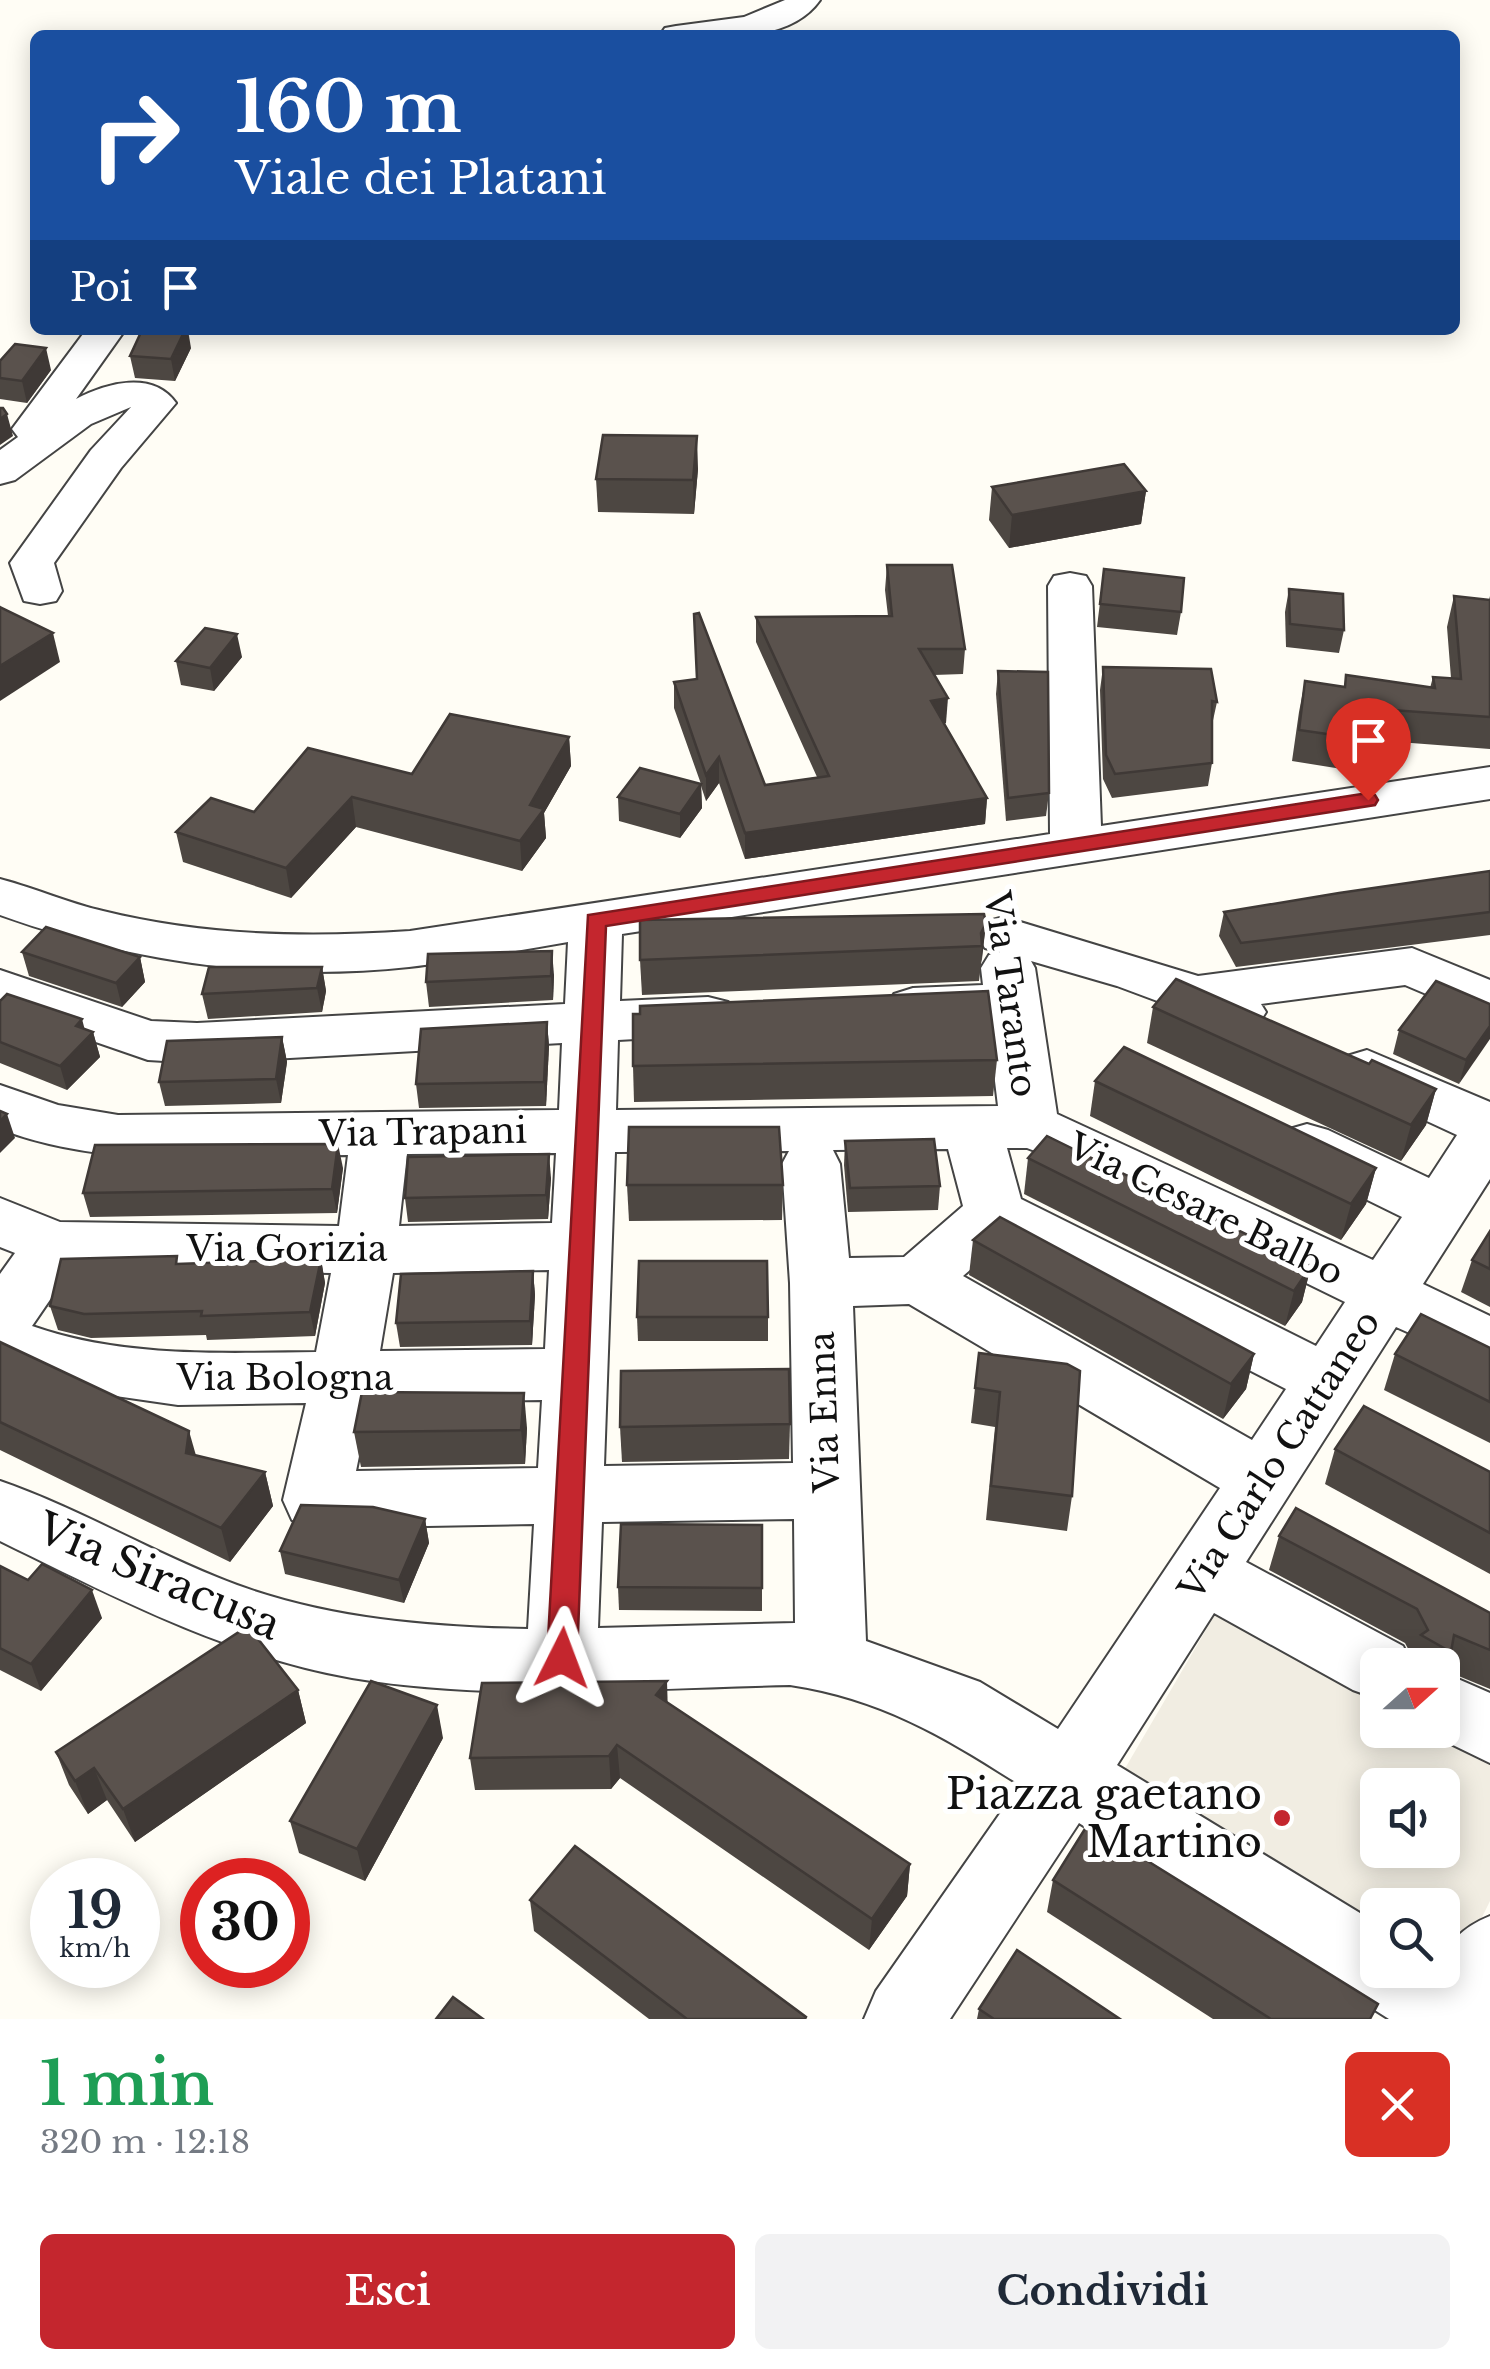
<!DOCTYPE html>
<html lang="it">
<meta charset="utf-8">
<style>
body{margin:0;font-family:"Libre Baskerville",serif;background:#f2f2f3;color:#1f2937;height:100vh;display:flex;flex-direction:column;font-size:38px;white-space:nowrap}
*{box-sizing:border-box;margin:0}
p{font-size:32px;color:#747a83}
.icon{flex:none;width:55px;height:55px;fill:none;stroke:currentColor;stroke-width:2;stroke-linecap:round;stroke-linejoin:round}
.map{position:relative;height:2019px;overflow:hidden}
.drawer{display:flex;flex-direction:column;background:#fff;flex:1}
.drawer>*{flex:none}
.guide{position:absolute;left:30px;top:30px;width:1430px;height:305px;border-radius:15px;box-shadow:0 5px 25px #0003;background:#1a4fa0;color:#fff;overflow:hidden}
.needle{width:65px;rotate:69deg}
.tools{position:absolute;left:1360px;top:1648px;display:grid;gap:20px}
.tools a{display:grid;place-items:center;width:100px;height:100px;border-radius:15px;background:#fff;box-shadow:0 5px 25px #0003;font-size:50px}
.speed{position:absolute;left:30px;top:1858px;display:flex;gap:20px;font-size:50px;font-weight:700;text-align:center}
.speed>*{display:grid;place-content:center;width:130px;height:130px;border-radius:50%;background:#fff;box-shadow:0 5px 25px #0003;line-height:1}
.speed small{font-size:25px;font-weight:400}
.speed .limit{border:15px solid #d22;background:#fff;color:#111}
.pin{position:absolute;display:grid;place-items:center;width:85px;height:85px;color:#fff;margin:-102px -42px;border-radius:50% 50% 50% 0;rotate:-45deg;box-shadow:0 0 10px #0007}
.pin .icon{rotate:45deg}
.me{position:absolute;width:110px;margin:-55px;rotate:3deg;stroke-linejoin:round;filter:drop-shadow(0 0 8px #0008)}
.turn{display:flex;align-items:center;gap:35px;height:210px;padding:0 40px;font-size:45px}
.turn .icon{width:130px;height:130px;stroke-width:2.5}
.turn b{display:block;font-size:70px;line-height:85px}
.then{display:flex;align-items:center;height:95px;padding:0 40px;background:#0003;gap:20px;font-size:38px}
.round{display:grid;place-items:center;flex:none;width:105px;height:105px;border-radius:15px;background:#f2f2f3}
.head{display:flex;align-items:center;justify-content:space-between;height:170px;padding:0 40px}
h1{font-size:60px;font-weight:700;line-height:75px;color:#1e9e55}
.primary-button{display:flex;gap:20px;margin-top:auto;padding:20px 40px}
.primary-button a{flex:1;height:115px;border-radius:15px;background:#c4262e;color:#fff;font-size:40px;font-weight:700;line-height:115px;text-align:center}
.primary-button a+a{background:#f2f2f3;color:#1f2937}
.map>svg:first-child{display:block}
.plaza{fill:#f1ede2;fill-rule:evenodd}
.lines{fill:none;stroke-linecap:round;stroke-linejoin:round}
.minor-casing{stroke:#444;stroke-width:4}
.minor{fill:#fff;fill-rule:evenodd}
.wall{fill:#4d4742}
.shaded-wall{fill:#3f3936}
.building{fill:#5a524d;stroke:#3f3936;stroke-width:2.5}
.route{fill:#c4262e;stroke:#7f191e;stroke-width:2.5}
.poi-dot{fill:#c4262e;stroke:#fff;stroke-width:4}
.labels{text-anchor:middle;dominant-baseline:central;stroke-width:10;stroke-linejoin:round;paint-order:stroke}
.street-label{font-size:35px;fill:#111;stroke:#fff}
.near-street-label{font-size:42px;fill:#111;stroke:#fff}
.near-poi-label{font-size:42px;fill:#111;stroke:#fff;text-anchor:end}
</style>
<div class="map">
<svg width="1490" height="2019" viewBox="0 0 1490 2019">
<rect width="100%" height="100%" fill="#fffdf5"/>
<!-- plaza -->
<path class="plaza" d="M1224,1599L1377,1685L1378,1730H1442L1490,1749V1901L1452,1978L1442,1970V1905H1378L1377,1933L1120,1777ZM1378,1785H1442V1850H1378Z"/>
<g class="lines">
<!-- minor casing -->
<g class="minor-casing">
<g id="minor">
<path d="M785,0H820C787,47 709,35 660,35L665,28L676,26L744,17Z"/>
<path d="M86,330H125L76,399C106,383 153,370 176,403L121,468L54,563L62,591L56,601L40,604L24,601L10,563L91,450L131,407L91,424L15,480L0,484V450L18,437L12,429Z"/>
<path d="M1070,573L1086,576L1092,586L1101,826L1490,767V799L622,934L620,1001L708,997L728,1002L736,1016L728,1030L708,1035L618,1040L616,1110L998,1106L988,1023L913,1026L894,1020L886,1007L894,994L913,988L983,985L981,968L989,955L1000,952L985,948L977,935L985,922L1004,917L1198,976L1412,948L1490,980V1021L1405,985L1261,1004L1266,1012L1257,1026L1238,1031L1117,986L1031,961L1035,968L1057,1114L1373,1260L1402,1217L1286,1160L1278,1145L1286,1130L1307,1124L1328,1130L1429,1178L1457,1135L1347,1084L1339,1070L1347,1056L1367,1050L1490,1102V1179L1423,1284L1490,1316V1369L1396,1327L1246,1562L1403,1646L1412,1665H1378V1699L1353,1690L1214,1613L1117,1765L1378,1924V1970H1442C1449,1941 1461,1928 1490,1916V2019H1389L1079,1823L950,2019H864L876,1991L1020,1785C943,1736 882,1699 790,1685C644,1688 496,1702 352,1678C227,1656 112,1596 0,1541V1481C81,1509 156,1555 237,1585C330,1619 429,1627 528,1629L534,1524L316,1528L292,1520L283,1500L306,1403L178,1405L67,1389L0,1366V1274L15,1253L0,1247V1198L60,1222L339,1226L348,1155C232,1156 111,1171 0,1129V1085L58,1105L118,1115L559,1110L562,1043L197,1063L148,1060L0,1009V970L151,1021L197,1023L565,1004L568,942C515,951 462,961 409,967C270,982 131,962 0,915V879C35,888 68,903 103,911C204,936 307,938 410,931L1050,834L1048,586L1054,576ZM1007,1148H1027L1045,1155L1345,1302L1316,1346L1021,1199ZM948,1149L963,1206L904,1257L849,1258L840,1164L833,1150ZM789,1151L782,1164L790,1283L793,1463L604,1466L615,1152ZM556,1153L552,1223L399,1226L407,1154ZM1001,1243L1286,1389L1252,1440L963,1276ZM71,1269L331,1273L316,1352C221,1353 123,1358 32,1326ZM549,1270L545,1349L380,1351L393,1273ZM909,1304L1220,1488L1058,1729L980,1682L866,1641L853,1306ZM542,1400L538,1468L356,1471L370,1402ZM794,1519L795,1623L598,1628L602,1522Z"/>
<polygon points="1442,1672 1490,1693 1490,1763 1422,1730 1442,1730"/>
</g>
</g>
<!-- minor -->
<use href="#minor" class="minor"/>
</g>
<!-- wall -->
<g class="wall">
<polygon points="191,348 175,381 135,378 130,356"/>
<polygon points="0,361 51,370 27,403 0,399"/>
<polygon points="698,469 694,514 598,512 596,479"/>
<polygon points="992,487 1146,491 1141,524 1009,548 989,520"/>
<polygon points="887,565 965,649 963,674 934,675 946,723 944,724 987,798 985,824 745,859 719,783 706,801 701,786 702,808 680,838 619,821 618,797 701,784 674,708 674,682 765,785 817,777 756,642 756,617 888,616 885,590"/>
<polygon points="1104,569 1181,612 1177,635 1097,627"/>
<polygon points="1289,589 1344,630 1339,653 1286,647 1285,612"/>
<polygon points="1454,596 1489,600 1490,596 1490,749 1385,741 1384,748 1354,743 1348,770 1292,761 1299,712 1305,681 1344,687 1430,688 1433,677 1451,678 1447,627"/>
<polygon points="242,657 214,691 181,685 176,661"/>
<polygon points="1103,667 1217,702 1212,725 1212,763 1208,786 1112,798 1103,779 1100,690"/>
<polygon points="998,671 1049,793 1046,816 1006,821 996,694"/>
<polygon points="569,737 571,766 544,813 546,838 522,871 356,827 291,898 183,862 176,832 254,812"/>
<polygon points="1490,871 1490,935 1236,967 1219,936 1224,912"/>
<polygon points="986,923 979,981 642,995 640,960"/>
<polygon points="22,952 140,957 145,982 122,1007 29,976"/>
<polygon points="322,967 326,991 322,1012 208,1019 202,994"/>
<polygon points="554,975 553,1000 429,1007 426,982"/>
<polygon points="0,1001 93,1032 100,1057 67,1090 0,1063"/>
<polygon points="1490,1004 1459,1084 1393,1054 1399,1030"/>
<polygon points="1153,1007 1369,1064 1436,1089 1426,1125 1401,1161 1147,1043"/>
<polygon points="547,1022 549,1046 546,1106 419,1108 416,1084"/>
<polygon points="282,1037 287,1062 281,1103 165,1106 159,1082"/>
<polygon points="997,1060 993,1096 634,1102 633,1066"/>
<polygon points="1095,1081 1376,1168 1366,1204 1341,1240 1090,1116"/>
<polygon points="845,1141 940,1186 938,1210 848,1212 844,1165"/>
<polygon points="1028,1158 1311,1266 1302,1302 1285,1326 1024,1194"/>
<polygon points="343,1168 337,1213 90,1217 83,1193"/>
<polygon points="551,1178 548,1219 408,1222 405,1198"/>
<polygon points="627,1185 783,1185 782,1220 629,1221"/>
<polygon points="1490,1231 1490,1307 1461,1292 1472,1260"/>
<polygon points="973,1240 1254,1354 1246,1389 1223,1419 969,1275"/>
<polygon points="321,1259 325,1283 315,1336 207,1340 206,1335 91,1338 58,1330 50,1306 179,1264"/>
<polygon points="533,1271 535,1295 532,1345 400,1347 396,1323"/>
<polygon points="637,1317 768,1317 768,1341 638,1341"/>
<polygon points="0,1342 196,1456 265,1472 273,1506 230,1562 0,1450"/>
<polygon points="1490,1348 1490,1443 1384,1390 1395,1354"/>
<polygon points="979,1353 1072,1496 1067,1531 986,1520 995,1427 971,1423"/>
<polygon points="790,1424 789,1459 622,1462 620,1427"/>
<polygon points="527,1428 525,1464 361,1467 354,1432"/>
<polygon points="1335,1449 1490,1472 1490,1574 1325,1484"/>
<polygon points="425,1519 429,1543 404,1603 285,1574 280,1551"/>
<polygon points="762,1525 762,1611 619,1610 618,1587"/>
<polygon points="1279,1536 1490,1613 1490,1689 1444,1670 1442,1674 1442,1665 1410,1665 1413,1658 1405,1643 1269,1570"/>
<polygon points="0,1566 102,1618 41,1691 0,1670"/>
<polygon points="298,1690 306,1723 135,1842 107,1800 88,1814 69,1785 56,1752"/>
<polygon points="668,1703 910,1864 907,1896 869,1950 620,1778 611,1789 475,1790 470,1758"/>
<polygon points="443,1738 365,1881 299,1853 290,1821"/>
<polygon points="1053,1880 1371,2019 1213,2019 1047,1912"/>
<polygon points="530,1900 806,2017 806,2019 649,2019 534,1931"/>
<polygon points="979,2009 1120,2019 977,2019"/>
</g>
<!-- shaded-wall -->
<g class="shaded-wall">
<polygon points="185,330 188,330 191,348 175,381 171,359"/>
<polygon points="46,348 51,370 27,403 22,381"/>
<polygon points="7,414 13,436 0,445 0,419"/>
<polygon points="697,436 698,469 694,514 693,480"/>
<polygon points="1146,491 1141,524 1009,548 1012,515"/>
<polygon points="53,633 60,662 0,701 0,666"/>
<polygon points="237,634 242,657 214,691 210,668"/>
<polygon points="948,698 946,723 929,726 931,701"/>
<polygon points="569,737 571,766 544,813 546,838 522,871 520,841 530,805"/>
<polygon points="719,757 719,783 706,801 706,775"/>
<polygon points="701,784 702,808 680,838 680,814"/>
<polygon points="352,797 356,827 291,898 286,868"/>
<polygon points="987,798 985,824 745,859 745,833"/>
<polygon points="986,923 982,959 981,962 982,946 981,933"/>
<polygon points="552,951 554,975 553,1000 551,976"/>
<polygon points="140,957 145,982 122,1007 116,983"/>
<polygon points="322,967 326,991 322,1012 317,988"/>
<polygon points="82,1019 87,1038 93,1032 100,1057 67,1090 60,1066 76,1026"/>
<polygon points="547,1022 549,1046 546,1106 544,1082"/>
<polygon points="1490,1026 1490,1039 1459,1084 1466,1060"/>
<polygon points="282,1037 287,1062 281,1103 276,1079"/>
<polygon points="1436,1089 1426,1125 1401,1161 1411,1125"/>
<polygon points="7,1114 15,1138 0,1153 0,1121"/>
<polygon points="338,1144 343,1168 337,1213 332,1189"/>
<polygon points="549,1154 551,1178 548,1219 546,1195"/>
<polygon points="1376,1168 1366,1204 1341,1240 1351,1204"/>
<polygon points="321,1259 325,1283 315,1336 310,1312"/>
<polygon points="1311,1266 1302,1302 1285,1326 1294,1291"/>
<polygon points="533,1271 535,1295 532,1345 530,1321"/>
<polygon points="1254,1354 1246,1389 1223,1419 1231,1384"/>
<polygon points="524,1393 527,1428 525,1464 521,1430"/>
<polygon points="189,1431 199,1466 186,1453"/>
<polygon points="265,1472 273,1506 230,1562 221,1528"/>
<polygon points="425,1519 429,1543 404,1603 399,1580"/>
<polygon points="92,1590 102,1618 41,1691 31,1664"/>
<polygon points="667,1681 668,1715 656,1695"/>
<polygon points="298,1690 306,1723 135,1842 123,1809"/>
<polygon points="437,1705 443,1738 365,1881 357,1849"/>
<polygon points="617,1745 620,1778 611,1789 609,1756"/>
<polygon points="94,1768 107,1800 88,1814 75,1781"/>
<polygon points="910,1864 907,1896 869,1950 872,1919"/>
</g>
<!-- building -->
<g class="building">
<polygon points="142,330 185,330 171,359 130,356"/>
<polygon points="15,344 46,348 22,381 0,378 0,361"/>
<polygon points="0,408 3,408 7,414 0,419"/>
<polygon points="603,435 697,436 693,480 596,479"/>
<polygon points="1124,464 1146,491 1012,515 992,487"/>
<polygon points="887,565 952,565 965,649 919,649 948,698 931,701 987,798 745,833 719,757 706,775 674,682 697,679 694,614 699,613 765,785 829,776 756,617 892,616"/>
<polygon points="1104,569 1184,578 1181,612 1100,604"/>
<polygon points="1289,589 1343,594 1344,630 1290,624"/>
<polygon points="1454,596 1490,600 1490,717 1392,710 1391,716 1359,712 1355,738 1299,730 1305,681 1345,687 1346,675 1435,688 1433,677 1461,679"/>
<polygon points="0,607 53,633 0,666"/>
<polygon points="205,628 237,634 210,668 176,661"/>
<polygon points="1103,667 1211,669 1217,702 1212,701 1212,763 1115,774 1106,755"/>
<polygon points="998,671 1048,672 1049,793 1008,798"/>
<polygon points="450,714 569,737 530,805 544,809 520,841 352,797 286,868 176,832 211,798 254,812 308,748 412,774"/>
<polygon points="640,768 701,784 680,814 618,797"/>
<polygon points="1490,871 1490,912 1241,943 1224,912 1339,893"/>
<polygon points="984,914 986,923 981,933 982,946 640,960 640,920"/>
<polygon points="46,927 140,957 116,983 22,952"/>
<polygon points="552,951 551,976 426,982 428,954"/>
<polygon points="209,967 322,967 317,988 202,994"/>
<polygon points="1176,979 1369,1064 1372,1060 1436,1089 1411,1125 1153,1007"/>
<polygon points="1436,981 1490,1004 1490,1026 1466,1060 1399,1030"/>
<polygon points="988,991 997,1060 633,1066 633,1014 640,1014 640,1006"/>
<polygon points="7,994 82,1019 76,1026 93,1032 60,1066 0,1042 0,1001"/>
<polygon points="547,1022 544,1082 416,1084 421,1029"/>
<polygon points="282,1037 276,1079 159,1082 167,1041"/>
<polygon points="1124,1047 1376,1168 1351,1204 1095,1081"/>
<polygon points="0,1111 7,1114 0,1121"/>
<polygon points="629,1127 779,1127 783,1185 627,1185"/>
<polygon points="1047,1136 1311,1266 1294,1291 1028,1158"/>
<polygon points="934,1139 940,1186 850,1188 845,1141"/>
<polygon points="338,1144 332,1189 83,1193 95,1145"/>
<polygon points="549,1154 546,1195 405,1198 408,1157"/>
<polygon points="1000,1217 1254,1354 1231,1384 973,1240"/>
<polygon points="1490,1231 1490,1269 1472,1260"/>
<polygon points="177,1256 176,1264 321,1259 310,1312 201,1316 202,1311 84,1314 50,1306 61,1259"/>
<polygon points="639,1261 767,1261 768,1317 637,1317"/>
<polygon points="533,1271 530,1321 396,1323 401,1274"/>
<polygon points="1421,1314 1490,1348 1490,1402 1395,1354"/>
<polygon points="0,1342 189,1431 186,1453 265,1472 221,1528 0,1422"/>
<polygon points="979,1353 1067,1364 1080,1371 1072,1496 991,1486 1000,1392 975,1388"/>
<polygon points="789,1369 790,1424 620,1427 621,1371"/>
<polygon points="362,1392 524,1393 521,1430 354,1432"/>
<polygon points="1364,1406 1490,1472 1490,1533 1335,1449"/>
<polygon points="301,1505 373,1507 425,1519 399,1580 280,1551"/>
<polygon points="1296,1508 1490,1613 1490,1650 1454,1635 1451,1652 1421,1635 1428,1630 1417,1609 1279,1536"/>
<polygon points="621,1524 762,1525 762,1588 618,1587"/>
<polygon points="42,1564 92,1590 31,1664 0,1648 0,1566 28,1580"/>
<polygon points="248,1626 298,1690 123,1809 94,1768 75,1781 56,1752"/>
<polygon points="371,1681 437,1705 357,1849 290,1821"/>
<polygon points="667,1681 656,1695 910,1864 872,1919 617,1745 609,1756 470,1758 482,1683"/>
<polygon points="1088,1824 1378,2004 1370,2019 1271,2019 1053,1880"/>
<polygon points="575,1846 806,2017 805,2019 687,2019 530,1900"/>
<polygon points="1017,1950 1120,2019 994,2019 979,2009"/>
<polygon points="453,1997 483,2019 436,2019"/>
</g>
<!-- route -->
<polygon class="route" points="1368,793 1375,795 1378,800 1375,805 606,926 577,1658 572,1667 562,1671 552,1667 547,1658 588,915"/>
<!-- markers -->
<circle class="poi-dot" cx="1282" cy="1818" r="10"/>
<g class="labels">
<!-- street labels -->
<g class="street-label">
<text transform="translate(1011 994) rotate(82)">Via Taranto</text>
<text transform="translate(423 1132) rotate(-1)">Via Trapani</text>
<text transform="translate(1206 1209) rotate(26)">Via Cesare Balbo</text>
<text x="287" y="1248">Via Gorizia</text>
<text x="285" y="1377">Via Bologna</text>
<text transform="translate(824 1412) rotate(-92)">Via Enna</text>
<text transform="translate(1279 1455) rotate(-57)">Via Carlo Cattaneo</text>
</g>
<!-- near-street labels -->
<g class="near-street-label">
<text transform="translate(159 1576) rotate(23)">Via Siracusa</text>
</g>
<!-- near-poi labels -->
<g class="near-poi-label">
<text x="1262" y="1794">Piazza gaetano<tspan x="1262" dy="48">Martino</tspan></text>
</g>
</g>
</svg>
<div class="tools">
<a><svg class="needle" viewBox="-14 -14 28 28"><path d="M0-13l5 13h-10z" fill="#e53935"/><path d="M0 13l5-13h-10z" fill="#747a83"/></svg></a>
<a><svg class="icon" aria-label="sound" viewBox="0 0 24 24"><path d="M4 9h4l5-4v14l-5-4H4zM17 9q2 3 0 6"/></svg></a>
<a><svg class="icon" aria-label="search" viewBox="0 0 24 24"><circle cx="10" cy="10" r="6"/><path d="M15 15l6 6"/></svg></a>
</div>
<div class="speed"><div>19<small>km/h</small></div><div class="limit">30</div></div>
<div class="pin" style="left:1368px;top:800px;background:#d93025"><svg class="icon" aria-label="arrive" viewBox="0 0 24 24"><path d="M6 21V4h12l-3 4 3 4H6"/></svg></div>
<svg class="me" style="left:562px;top:1658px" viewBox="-20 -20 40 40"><path d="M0-17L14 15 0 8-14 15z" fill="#c4262e" stroke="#fff" stroke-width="4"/></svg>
<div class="guide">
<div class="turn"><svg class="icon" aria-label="right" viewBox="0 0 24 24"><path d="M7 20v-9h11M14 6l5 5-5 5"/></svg><div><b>160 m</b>Viale dei Platani</div></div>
<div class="then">Poi<svg class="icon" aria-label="arrive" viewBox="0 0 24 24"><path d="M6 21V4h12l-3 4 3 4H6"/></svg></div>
</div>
</div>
<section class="drawer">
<div class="head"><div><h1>1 min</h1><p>320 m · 12:18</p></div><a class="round" style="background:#d93025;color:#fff"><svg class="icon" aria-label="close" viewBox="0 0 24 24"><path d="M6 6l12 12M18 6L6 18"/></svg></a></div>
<div class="primary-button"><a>Esci</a><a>Condividi</a></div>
</section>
